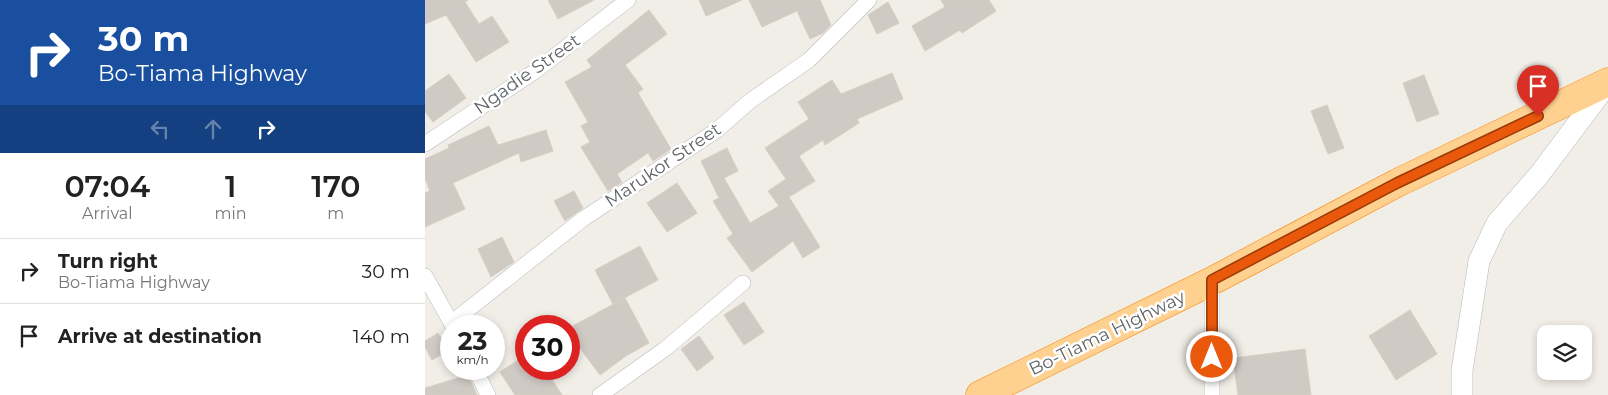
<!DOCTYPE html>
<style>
body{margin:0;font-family:Montserrat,sans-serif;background:#f2f2f2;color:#222;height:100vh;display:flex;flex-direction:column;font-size:19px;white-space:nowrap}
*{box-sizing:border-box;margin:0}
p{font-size:16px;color:#767676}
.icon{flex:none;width:28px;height:28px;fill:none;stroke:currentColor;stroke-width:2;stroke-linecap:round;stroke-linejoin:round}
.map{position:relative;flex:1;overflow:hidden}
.drawer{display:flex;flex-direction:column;background:#fff;width:425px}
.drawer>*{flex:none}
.banner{background:#1a4fa0;color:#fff;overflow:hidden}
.fabs{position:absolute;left:1112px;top:325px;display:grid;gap:10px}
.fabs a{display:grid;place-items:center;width:55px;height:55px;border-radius:10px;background:#fff;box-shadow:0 2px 8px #0003;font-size:25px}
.speed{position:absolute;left:15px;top:315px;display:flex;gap:10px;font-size:25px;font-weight:700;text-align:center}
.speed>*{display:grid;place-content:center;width:65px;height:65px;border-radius:50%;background:#fff;box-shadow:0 2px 8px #0003;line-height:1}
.speed small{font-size:12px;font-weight:400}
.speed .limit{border:8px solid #d22;background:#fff;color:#111}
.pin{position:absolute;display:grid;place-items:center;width:42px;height:42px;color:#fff;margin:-51px -21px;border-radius:50% 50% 50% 0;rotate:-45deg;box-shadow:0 0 5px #0007}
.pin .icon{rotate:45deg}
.me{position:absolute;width:55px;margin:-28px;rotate:0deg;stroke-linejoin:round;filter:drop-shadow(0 0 4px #0008)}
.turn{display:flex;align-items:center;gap:18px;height:105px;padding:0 15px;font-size:22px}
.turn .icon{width:65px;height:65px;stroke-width:2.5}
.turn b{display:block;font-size:35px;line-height:42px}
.lanes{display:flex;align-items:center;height:48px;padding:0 15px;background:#0003;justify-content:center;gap:25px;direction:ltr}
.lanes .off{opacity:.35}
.eta{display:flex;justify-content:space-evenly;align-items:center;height:85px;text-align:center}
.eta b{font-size:30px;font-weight:600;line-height:35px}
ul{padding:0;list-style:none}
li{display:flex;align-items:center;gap:15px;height:65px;padding:0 15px;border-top:1px solid #e0e0e0}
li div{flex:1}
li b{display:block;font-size:19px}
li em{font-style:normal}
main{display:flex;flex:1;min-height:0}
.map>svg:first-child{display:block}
.building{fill:#d0cac5;stroke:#d7cec4}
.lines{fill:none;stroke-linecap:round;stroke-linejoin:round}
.street-casing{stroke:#b7babe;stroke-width:16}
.secondary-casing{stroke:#b5bbbf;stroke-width:22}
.highway-casing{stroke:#f88300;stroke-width:29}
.street{stroke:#fff;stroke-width:15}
.secondary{stroke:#fff;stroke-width:21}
.highway{stroke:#ffd190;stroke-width:28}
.route-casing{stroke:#983908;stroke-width:12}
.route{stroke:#ea580c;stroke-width:9}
.labels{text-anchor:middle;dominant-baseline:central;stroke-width:5;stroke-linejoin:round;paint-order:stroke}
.street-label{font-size:18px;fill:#5e6468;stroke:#fff}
</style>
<main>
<section class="drawer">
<div class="banner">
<div class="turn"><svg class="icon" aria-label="right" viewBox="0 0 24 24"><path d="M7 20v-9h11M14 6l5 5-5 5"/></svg><div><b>30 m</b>Bo-Tiama Highway</div></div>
<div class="lanes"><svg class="icon off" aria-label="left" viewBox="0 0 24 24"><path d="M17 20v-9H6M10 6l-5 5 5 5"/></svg><svg class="icon off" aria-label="ahead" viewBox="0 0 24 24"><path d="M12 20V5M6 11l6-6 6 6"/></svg><svg class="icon" aria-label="right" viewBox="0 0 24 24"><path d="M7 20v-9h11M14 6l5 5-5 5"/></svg></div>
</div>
<div class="eta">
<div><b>07:04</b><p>Arrival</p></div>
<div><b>1</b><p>min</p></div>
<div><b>170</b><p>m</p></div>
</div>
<ul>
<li><svg class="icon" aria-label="right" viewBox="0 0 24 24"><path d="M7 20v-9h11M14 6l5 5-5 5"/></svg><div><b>Turn right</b><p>Bo-Tiama Highway</p></div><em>30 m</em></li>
<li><svg class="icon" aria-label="arrive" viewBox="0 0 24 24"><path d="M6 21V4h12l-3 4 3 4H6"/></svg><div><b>Arrive at destination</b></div><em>140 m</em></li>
</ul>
</section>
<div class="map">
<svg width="1183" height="395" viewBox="0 0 1183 395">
<rect width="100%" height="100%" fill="#f1ede7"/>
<!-- building -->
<g class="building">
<polygon points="0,0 43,0 40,2 54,24 67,16 84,42 51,62 21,15 0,24"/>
<polygon points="123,0 169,0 133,19"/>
<polygon points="274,0 317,0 281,16"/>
<polygon points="324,0 395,0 406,25 398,33 385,39 372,11 337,27"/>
<polygon points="516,0 564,0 571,11 537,33 535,30 500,51 487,26 520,7"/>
<polygon points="463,2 474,23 452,34 443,15"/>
<polygon points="224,10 242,34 200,65 218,89 213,93 246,149 228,161 223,153 192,174 197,182 183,191 156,147 165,142 156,126 163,122 140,82 167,67 162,60"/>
<polygon points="467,73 478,99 432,119 434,123 400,145 398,140 374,156 390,181 364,197 395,247 378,258 368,241 327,272 302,238 308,234 288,201 294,198 276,161 302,148 313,171 299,178 325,223 354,206 343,191 361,179 340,148 384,119 373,102 407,80 416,94"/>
<polygon points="24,74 41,98 8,122 0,112 0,91"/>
<polygon points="999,75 1014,114 992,122 978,83"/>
<polygon points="902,105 919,148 903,154 886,111"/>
<polygon points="64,126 73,145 121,130 128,151 96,162 94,153 28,183 40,209 0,227 0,193 5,191 0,179 0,159 24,148 23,145"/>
<polygon points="252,183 272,213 242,232 222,203"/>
<polygon points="149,191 158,208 140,221 129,201"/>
<polygon points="77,237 89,262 66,277 53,249"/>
<polygon points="215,246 233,280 188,304 170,270"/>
<polygon points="200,298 224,343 201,356 175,375 154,347 144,352 144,328"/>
<polygon points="319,302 339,332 319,345 299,315"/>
<polygon points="985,310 1012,354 971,380 944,336"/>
<polygon points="13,333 23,351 7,360 0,347 0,341"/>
<polygon points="274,336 289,358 272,371 256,349"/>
<polygon points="880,349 886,395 813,395 808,358"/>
<polygon points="101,355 101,369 120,369 137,395 90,395 75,372"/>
<polygon points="43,375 52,395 0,395 0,388"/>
</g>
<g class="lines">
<!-- street casing -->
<g class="street-casing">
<g id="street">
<polyline points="0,144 109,72 203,0"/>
<polyline points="0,276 28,326"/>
<polyline points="26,323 158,219 292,130 325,101 384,60 444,0"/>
<polyline points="50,369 63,395"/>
<polyline points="175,395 240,349 318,283"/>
<polyline points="787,395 787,281"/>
</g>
</g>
<!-- secondary casing -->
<g class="secondary-casing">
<polyline id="secondary" points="1037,395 1037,371 1054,261 1072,223 1114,175 1183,83"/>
</g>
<!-- highway casing -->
<g class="highway-casing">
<polyline id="highway" points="555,395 787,281 972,183 1183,82"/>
</g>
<!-- street -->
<use href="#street" class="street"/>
<!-- secondary -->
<use href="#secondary" class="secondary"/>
<!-- highway -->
<use href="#highway" class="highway"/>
</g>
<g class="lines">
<!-- route casing -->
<g class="route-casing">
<polyline id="route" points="787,357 787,280 972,183 1113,116"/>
</g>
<!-- route -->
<use href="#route" class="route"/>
</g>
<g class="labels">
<!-- street labels -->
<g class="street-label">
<text transform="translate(102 74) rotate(-35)">Ngadie Street</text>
<text transform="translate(238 165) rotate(-34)">Marukor Street</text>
<text transform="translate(682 333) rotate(-26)">Bo-Tiama Highway</text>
</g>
</g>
</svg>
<div class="fabs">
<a><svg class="icon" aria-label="layers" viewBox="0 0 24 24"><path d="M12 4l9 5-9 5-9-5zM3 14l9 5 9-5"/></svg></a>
</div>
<div class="speed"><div>23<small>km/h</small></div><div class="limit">30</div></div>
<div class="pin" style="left:1113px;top:116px;background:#d93025"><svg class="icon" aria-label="arrive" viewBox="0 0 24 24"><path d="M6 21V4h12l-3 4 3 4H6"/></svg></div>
<svg class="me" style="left:787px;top:357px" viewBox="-20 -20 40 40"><circle r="17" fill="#ea580c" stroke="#fff" stroke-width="3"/><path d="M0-11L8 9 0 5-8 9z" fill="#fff"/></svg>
</div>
</main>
